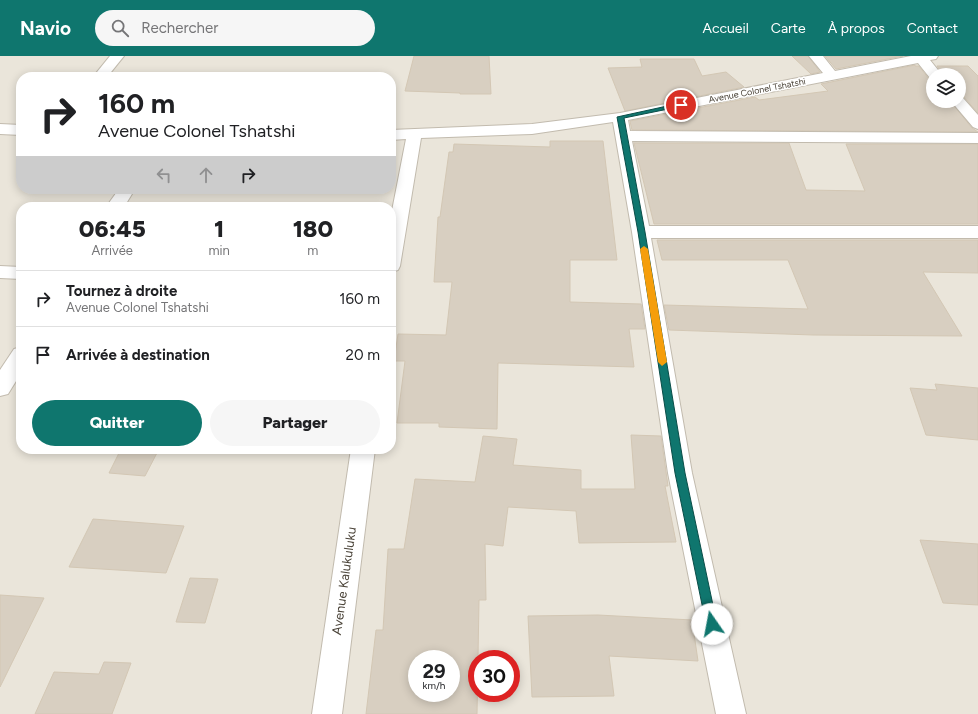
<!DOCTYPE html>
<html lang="fr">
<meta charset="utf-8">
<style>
body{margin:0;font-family:Figtree,sans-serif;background:#f6f6f6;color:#202124;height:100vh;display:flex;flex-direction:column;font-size:15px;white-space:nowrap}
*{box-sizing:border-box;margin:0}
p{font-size:13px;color:#757577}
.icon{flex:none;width:22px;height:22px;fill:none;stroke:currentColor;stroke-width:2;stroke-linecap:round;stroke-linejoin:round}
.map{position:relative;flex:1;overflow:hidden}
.details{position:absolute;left:16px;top:146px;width:380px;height:252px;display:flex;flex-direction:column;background:#fff;border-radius:16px;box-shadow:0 2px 10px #0003}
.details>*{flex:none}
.hud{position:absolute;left:16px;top:16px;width:380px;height:122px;border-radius:16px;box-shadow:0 2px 10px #0003;background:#fff;color:#202124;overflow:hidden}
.controls{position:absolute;left:926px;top:12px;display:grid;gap:8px}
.controls a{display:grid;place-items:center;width:40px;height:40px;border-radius:50%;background:#fff;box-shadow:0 2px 10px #0003;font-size:20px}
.speed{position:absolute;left:408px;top:594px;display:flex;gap:8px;font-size:20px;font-weight:700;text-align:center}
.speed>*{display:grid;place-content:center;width:52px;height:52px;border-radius:50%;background:#fff;box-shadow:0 2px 10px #0003;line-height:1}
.speed small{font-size:10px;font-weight:400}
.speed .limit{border:6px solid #d22;background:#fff;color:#111}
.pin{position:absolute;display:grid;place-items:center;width:34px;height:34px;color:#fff;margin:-17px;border:2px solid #fff;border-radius:50%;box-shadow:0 1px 4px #0007}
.me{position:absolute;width:44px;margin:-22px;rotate:348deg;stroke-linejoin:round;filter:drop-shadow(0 0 3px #0008)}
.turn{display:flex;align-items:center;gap:14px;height:84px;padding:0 16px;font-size:18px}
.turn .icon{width:52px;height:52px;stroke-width:2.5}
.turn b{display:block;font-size:28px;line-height:34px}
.lanes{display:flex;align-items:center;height:38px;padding:0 16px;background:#0003;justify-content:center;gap:20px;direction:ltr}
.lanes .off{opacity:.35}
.eta{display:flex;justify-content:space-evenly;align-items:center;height:68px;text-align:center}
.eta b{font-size:24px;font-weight:800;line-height:28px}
.primary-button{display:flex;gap:8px;margin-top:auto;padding:8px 16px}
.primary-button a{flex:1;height:46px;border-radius:24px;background:#0f766e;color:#fff;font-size:16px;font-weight:800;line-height:46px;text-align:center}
.primary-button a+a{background:#f6f6f6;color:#202124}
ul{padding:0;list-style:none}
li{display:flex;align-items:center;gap:12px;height:56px;padding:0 16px;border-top:1px solid #e0e0e0}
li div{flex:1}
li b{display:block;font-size:15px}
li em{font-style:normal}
header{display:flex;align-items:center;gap:24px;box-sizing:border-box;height:56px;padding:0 20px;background:#0f766e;color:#fff}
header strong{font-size:19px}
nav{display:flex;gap:22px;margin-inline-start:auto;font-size:14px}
.search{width:280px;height:36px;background:#f6f6f6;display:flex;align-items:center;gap:10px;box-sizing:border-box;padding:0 14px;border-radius:22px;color:#757577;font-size:15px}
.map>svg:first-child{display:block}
.residential{fill:#eae5da;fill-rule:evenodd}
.building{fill:#d8cfc1;stroke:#d3c7b4;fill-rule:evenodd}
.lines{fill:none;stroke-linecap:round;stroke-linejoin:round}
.street-casing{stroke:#c2bbae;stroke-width:2}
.street{fill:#fff;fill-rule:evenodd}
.route{fill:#0f766e;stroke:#0a4d48}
.slow{fill:#f59e0b}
.labels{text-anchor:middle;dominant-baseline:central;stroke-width:3;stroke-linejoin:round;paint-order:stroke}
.far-street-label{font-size:9px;fill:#4b4439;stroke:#fff}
.near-street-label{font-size:13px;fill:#4b4439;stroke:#fff}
</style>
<header>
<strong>Navio</strong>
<div class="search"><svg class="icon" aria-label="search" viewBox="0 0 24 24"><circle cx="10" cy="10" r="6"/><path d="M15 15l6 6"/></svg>Rechercher</div>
<nav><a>Accueil</a><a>Carte</a><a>À propos</a><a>Contact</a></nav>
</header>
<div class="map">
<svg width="978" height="658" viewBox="0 0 978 658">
<rect width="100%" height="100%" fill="#f6f3ec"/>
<!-- residential -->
<path class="residential" d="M0,0H978V658H0ZM933,19H959V45H933ZM21,21H391V133H21ZM21,151H391V393H21ZM417,603H451V637H417ZM477,603H511V637H477Z"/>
<!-- building -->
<g class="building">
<polygon points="414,0 489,0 491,38 460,38 460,37 405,35"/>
<polygon points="792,0 808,0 820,16 811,18"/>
<polygon points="825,0 903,0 836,13"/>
<polygon points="640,3 694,3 702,20 726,16 744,31 625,55 608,12 642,11"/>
<polygon points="915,9 915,10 919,10 929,23 933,24 933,45 950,45 972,72 978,76 632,74 631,70 630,65 755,41 759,44 828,35 821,28"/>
<polygon points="937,10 968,10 978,20 978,57 964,41 959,40 959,19 943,19"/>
<polygon points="550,85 603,85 617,204 570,204 570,246 641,248 645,273 629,273 634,311 498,307 497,373 439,371 439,367 397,367 405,305 394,305 398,278 446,279 452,226 434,226 438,161 440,161 449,96 453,96 454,88 550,91"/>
<polygon points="634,87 789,87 806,134 865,135 846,88 978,88 978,168 654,168"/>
<polygon points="657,184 978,184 978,217 923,216 962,280 813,279 669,274 664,249 808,253 788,204 662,204"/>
<polygon points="935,328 978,332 978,384 926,379 910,332 937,334"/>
<path d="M631,379L661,380L668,430H665L676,486L579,487L576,455L508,451L503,490L485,488L486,544H479L477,658H366L376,574H383L388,493H404L415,423L475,426L483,380L517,383L513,409L581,414V433H635ZM417,603H451V637H417Z"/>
<polygon points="121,393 159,393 145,420 109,417"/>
<polygon points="93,463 184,470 166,517 69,511"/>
<polygon points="920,484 978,488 978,549 943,547"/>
<polygon points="190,522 218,523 205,567 176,566"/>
<polygon points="0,539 44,542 0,631"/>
<polygon points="598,559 692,564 698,605 609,600 614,640 532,641 528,560"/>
<polygon points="104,606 131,607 112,658 35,658 54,616 99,618"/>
</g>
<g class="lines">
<!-- street casing -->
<g class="street-casing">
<g id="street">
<polygon points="110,0 124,0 107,21 93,21"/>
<polygon points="809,0 823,0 835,15 911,0 938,0 936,3 930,4 942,19 933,19 933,23 930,22 918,7 628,64 630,75 978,77 978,87 632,85 649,170 978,170 978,182 651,182 692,417 746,658 716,658 668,417 632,176 613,66 532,78 421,82 400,210 398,214 391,216 391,160 406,83 391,84 391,74 532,68 620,57 823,17"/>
<polygon points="959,41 963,42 978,59 978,73 973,71 951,45 959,45"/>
<polygon points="0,68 21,69 21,79 0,78"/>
<polygon points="119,133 135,133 124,151 106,151"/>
<polygon points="0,210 21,211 21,223 0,222"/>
<polygon points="21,291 21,317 8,338 0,340 0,314 14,293"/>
<polygon points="351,393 375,393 342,658 312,658"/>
</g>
</g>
<!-- street -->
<use href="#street" class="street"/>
</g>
<!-- route -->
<polygon class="route" points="681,47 683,48 683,50 624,62 645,176 685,417 717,568 716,572 712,573 707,572 706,568 675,417 638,176 617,61"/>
<!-- slow -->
<polygon class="slow" points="644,190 648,193 667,306 662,310 658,306 640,193"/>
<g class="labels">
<!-- far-street labels -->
<g class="far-street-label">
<text transform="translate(757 34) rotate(-11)">Avenue Colonel Tshatshi</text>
</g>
<!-- near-street labels -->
<g class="near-street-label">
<text transform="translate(344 525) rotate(-82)">Avenue Kalukuluku</text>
</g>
</g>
</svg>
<div class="controls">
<a><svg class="icon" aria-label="layers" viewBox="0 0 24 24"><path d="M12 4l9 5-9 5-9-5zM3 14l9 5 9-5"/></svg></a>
</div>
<div class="speed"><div>29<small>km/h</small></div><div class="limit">30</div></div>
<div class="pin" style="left:681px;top:49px;background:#d93025"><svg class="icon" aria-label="arrive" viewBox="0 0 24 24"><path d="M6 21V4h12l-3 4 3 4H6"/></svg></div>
<svg class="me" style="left:712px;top:568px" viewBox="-20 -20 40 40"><circle r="19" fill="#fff"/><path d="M0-13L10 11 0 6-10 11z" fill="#0f766e"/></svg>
<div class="hud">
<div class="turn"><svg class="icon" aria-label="right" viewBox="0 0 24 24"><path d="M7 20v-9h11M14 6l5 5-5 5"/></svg><div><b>160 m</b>Avenue Colonel Tshatshi</div></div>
<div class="lanes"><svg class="icon off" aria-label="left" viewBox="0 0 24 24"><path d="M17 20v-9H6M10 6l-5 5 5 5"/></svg><svg class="icon off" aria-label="ahead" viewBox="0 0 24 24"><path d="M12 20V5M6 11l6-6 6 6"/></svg><svg class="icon" aria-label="right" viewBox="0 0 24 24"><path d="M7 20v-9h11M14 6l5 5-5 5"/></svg></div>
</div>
<section class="details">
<div class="eta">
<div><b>06:45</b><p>Arrivée</p></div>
<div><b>1</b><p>min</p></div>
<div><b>180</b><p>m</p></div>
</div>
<ul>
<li><svg class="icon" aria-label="right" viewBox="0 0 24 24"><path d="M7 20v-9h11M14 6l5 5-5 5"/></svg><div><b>Tournez à droite</b><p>Avenue Colonel Tshatshi</p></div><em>160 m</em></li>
<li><svg class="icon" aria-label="arrive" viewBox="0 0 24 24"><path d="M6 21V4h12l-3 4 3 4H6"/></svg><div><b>Arrivée à destination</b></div><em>20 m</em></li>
</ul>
<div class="primary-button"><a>Quitter</a><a>Partager</a></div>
</section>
</div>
